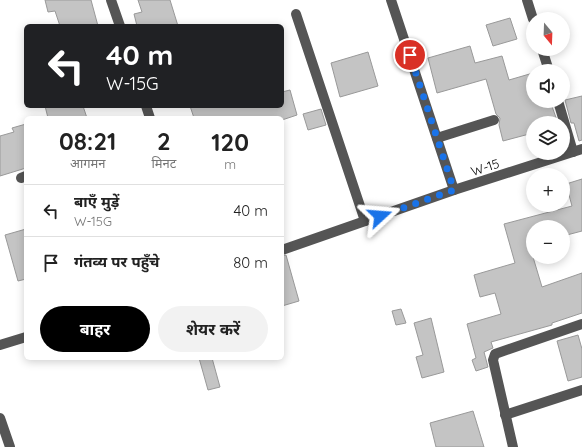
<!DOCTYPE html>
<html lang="hi">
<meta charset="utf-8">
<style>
body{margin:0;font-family:Quicksand,"Noto Sans Devanagari",sans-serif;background:#f2f2f2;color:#222;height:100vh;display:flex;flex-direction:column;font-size:15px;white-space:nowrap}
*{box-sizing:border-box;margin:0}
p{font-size:13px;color:#767676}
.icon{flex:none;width:22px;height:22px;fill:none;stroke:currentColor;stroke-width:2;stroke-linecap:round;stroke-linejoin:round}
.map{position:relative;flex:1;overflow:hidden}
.drawer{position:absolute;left:24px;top:116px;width:260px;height:244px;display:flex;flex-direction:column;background:#fff;border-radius:6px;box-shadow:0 2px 10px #0003}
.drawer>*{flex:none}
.top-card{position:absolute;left:24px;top:24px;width:260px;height:84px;border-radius:6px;box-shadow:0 2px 10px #0003;background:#202124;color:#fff;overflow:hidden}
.needle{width:26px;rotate:161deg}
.controls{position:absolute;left:526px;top:12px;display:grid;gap:8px}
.controls a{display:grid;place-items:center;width:44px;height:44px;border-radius:50%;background:#fff;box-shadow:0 2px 10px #0003;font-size:20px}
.pin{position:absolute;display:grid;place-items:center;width:34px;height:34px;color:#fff;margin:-17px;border:2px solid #fff;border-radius:50%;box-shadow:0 1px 4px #0007}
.me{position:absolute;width:44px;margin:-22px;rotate:71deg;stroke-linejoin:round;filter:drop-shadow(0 0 3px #0008)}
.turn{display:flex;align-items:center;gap:14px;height:84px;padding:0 16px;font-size:18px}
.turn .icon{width:52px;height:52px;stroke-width:2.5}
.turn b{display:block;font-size:28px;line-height:34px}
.eta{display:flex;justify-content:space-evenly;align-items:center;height:68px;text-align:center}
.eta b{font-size:24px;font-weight:700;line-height:28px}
.primary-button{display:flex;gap:8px;margin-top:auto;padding:8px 16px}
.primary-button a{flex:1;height:46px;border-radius:24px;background:#000;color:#fff;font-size:16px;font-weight:700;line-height:46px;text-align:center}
.primary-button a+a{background:#f2f2f2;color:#222}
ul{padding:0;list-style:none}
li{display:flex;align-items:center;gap:12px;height:52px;padding:0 16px;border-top:1px solid #e0e0e0}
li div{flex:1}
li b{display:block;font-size:15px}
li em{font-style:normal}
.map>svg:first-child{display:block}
.building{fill:#c4c4c4;stroke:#999}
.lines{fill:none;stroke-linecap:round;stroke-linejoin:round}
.minor{stroke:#555;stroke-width:10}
.route{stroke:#1a73e8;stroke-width:7;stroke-dasharray:0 12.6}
.labels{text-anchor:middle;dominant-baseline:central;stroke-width:4;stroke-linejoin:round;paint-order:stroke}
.street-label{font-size:13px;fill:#000;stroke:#fff}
</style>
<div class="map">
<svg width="582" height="447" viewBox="0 0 582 447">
<rect width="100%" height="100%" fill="#fff"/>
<!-- building -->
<g class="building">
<polygon points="45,0 91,0 98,26 60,26 55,11 48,12"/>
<polygon points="138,0 170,0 178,26 137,26 134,14 142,12"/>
<polygon points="510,18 517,39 493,46 486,25"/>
<polygon points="470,46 475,63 502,56 509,80 533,73 533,101 550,101 558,123 533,123 533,133 503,141 499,125 500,118 496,114 486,79 437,93 428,58"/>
<polygon points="368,52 378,86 340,97 331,63"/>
<polygon points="290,90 297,115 282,120 282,118 194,118 190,106 282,106 282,92"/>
<polygon points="582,96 582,140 579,141 574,123 571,123 565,100"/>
<polygon points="45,106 83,106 87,118 48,118"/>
<polygon points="321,109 326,125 308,130 303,114"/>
<polygon points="26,124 26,168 0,176 0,136 14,132 12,128"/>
<polygon points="582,179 582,231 563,236 563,227 533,227 533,257 542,287 582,273 582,313 552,323 552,325 491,342 493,348 484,352 488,367 476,371 472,360 476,358 467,324 501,314 495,293 480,297 474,275 515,263 504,224 572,206 566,184"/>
<polygon points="26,229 26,279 18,281 5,235"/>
<polygon points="286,255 299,301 282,306 282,256"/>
<polygon points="401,309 406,323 396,325 392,311"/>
<polygon points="431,318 444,372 422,378 416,357 423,355 414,323"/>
<polygon points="578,335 582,349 582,377 568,381 557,341"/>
<polygon points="199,358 212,358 220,387 208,390"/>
<polygon points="473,411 484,447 436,447 430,423"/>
</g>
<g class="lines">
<!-- minor -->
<g class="minor">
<polyline points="111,0 120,26"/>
<polyline points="391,0 454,190"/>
<polyline points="527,0 533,19"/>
<polyline points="296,14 365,221"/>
<polyline points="542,49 549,71"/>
<polyline points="558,101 573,152"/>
<polyline points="146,106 150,118"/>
<polyline points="437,138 494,120"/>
<polyline points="21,178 26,176"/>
<polyline points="282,250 454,190 582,149"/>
<polyline points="0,345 26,337"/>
<polyline points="505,415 582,390"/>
<polyline points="0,418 10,447"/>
<polyline points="513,447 493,360 495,354 582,324"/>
</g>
</g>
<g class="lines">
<!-- route -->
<polyline class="route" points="380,216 454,190 410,55"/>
</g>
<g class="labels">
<!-- street labels -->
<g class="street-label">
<text transform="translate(485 167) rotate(-18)">W-15</text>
</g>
</g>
</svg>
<div class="controls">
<a><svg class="needle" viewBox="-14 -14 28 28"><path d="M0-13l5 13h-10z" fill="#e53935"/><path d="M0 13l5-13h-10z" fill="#767676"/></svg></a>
<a><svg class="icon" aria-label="sound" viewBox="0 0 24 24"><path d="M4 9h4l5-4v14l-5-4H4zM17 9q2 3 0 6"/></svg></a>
<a><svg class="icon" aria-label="layers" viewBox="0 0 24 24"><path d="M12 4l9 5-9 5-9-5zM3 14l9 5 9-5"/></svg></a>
<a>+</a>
<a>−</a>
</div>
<div class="pin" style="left:410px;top:55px;background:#d93025"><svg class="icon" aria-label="arrive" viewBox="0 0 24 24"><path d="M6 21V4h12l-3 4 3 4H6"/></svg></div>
<svg class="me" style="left:380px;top:216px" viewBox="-20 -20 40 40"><path d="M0-17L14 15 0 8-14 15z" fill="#1a73e8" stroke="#fff" stroke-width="4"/></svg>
<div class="top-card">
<div class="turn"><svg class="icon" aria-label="left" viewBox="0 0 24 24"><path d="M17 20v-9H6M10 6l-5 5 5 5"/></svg><div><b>40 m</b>W-15G</div></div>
</div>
<section class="drawer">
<div class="eta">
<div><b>08:21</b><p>आगमन</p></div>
<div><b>2</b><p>मिनट</p></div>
<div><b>120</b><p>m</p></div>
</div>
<ul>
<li><svg class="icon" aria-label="left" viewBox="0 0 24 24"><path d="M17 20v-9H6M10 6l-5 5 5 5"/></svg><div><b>बाएँ मुड़ें</b><p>W-15G</p></div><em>40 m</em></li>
<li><svg class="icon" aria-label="arrive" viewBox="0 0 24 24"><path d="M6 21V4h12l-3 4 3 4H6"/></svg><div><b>गंतव्य पर पहुँचे</b></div><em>80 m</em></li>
</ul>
<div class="primary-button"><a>बाहर</a><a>शेयर करें</a></div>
</section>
</div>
